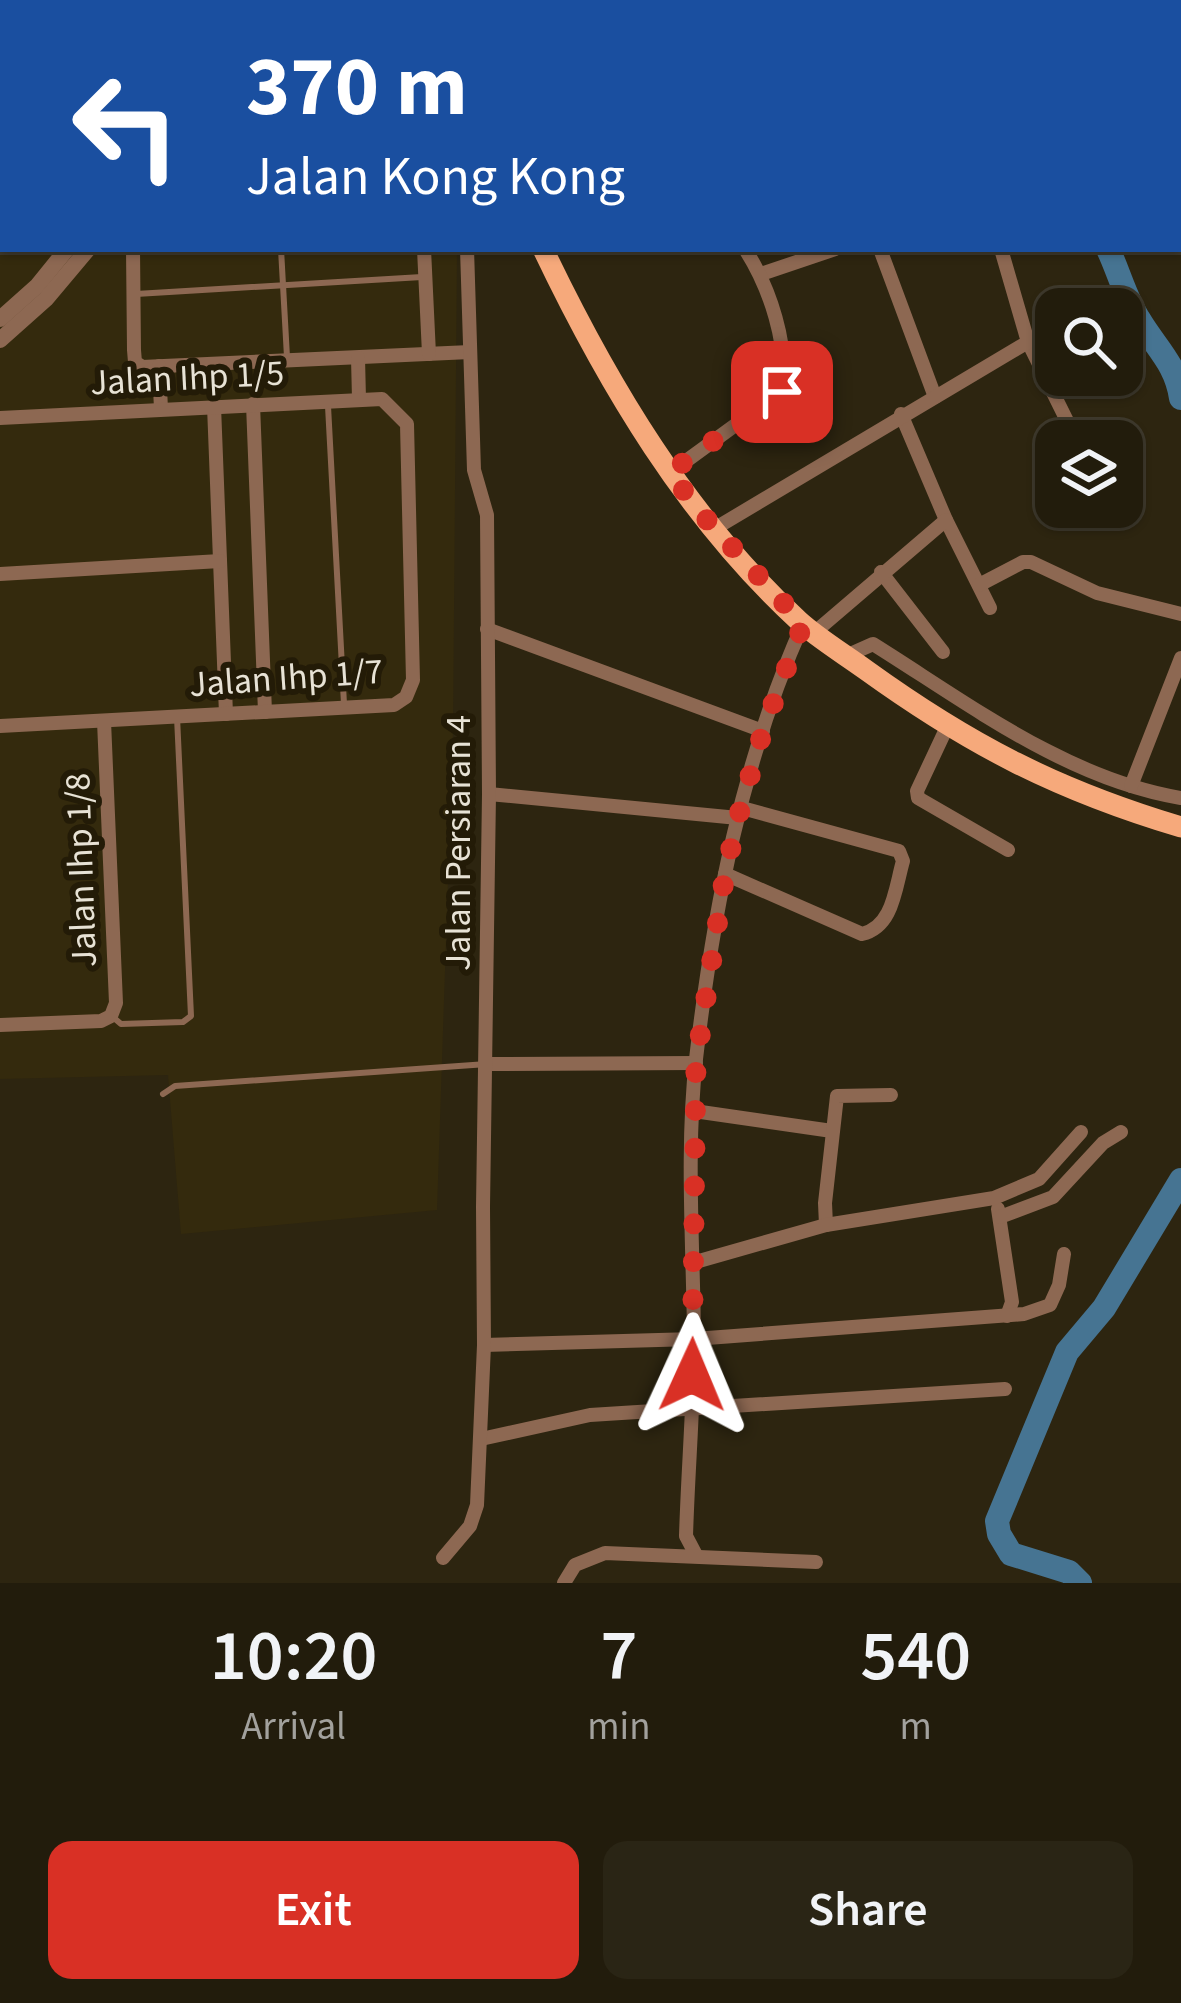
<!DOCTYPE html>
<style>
body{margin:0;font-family:"Source Sans 3",sans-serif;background:#2a2515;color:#f1f3f6;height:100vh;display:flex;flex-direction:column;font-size:45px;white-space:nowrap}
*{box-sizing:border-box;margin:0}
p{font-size:39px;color:#a2a19d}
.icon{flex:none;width:66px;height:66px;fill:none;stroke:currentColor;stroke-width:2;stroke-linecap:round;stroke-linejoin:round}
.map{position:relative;height:1583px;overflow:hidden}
.details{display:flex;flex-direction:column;background:#221c0c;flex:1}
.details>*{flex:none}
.top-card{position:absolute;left:0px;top:0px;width:1182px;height:252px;box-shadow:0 3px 9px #0004,0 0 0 3px #3f3a2d;background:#1a4fa0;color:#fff;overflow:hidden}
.fabs{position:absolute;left:1035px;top:288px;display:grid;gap:24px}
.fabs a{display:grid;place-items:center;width:108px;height:108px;border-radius:24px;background:#221c0c;box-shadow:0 3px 9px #0004,0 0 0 3px #3f3a2d;font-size:60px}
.pin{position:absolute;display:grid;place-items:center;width:102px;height:102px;color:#fff;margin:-51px;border-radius:24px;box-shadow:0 6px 18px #0006}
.me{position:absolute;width:132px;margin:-66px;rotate:1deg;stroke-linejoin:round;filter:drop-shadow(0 0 9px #0008)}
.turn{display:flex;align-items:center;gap:42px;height:252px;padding:0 48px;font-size:54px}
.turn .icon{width:156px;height:156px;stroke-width:2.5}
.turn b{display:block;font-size:84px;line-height:102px}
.eta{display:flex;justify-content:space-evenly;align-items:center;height:204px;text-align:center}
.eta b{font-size:72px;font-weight:600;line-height:84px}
.primary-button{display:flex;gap:24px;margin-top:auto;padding:24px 48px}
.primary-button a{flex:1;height:138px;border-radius:24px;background:#d93025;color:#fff;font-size:48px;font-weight:600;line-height:138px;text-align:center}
.primary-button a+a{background:#2a2515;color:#f1f3f6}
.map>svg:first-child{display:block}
.built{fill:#342a0d}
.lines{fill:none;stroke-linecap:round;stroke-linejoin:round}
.river{stroke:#467492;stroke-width:24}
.service{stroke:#8d6852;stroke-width:6}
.minor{stroke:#8d6852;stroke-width:14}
.tertiary{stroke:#8d6852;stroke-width:16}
.primary{stroke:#f6a97b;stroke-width:21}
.route{stroke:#d93025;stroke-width:21;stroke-dasharray:0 37.8}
.labels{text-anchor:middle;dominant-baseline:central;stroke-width:12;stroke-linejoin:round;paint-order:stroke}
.street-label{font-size:36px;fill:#e7e2d5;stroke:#231b07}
</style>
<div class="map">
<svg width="1181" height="1583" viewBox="0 0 1181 1583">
<rect width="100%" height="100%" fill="#2d2510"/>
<!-- built -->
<polygon class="built" points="0,123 3,123 3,249 457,249 453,731 437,1210 181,1234 168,1075 0,1079"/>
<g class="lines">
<!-- river -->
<g class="river">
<polyline points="1032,0 1032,3"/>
<path d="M1108,249C1119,272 1126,300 1140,321C1157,349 1176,364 1181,398"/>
<polyline points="1080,1583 1069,1572 1011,1554 999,1534 997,1521 1067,1352 1104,1308 1181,1180"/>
</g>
<!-- service -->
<g class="service">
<polyline points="281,249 287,357"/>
<polyline points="136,294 422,277"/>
<polyline points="328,406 344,704"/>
<polyline points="114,1018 121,1024 183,1022 191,1016 177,717"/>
<polyline points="163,1094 175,1086 487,1064"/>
</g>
<!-- minor -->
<g class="minor">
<polyline points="690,0 691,3"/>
<polyline points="932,0 933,3"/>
<polyline points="812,3 819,0"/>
<polyline points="1130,3 1130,0"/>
<polyline points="1179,195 1181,199"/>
<polyline points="133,249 134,350 135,362 142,367 470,352"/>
<polyline points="424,249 429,354"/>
<polyline points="880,249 935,397"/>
<polyline points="761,274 835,249"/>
<polyline points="1028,342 1077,441"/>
<polyline points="358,358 359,399"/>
<polyline points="159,366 161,409"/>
<polyline points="253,404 265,712"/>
<polyline points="214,406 226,714"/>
<polyline points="901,414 946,520 990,608"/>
<polyline points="0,418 382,399 407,424 413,680 406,697 394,705 0,726"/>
<path d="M671,472L782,391C789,345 770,288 745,249"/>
<polyline points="714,529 1028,342 1001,249"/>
<polyline points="881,572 943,652"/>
<polyline points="0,574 220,561"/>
<polyline points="979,585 1023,562 1031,562 1097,593 1181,614"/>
<polyline points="487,629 763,731"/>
<polyline points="815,632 946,520"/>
<path d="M846,656L873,644C969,704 1067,779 1181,798"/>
<polyline points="947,727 917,791 918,798 1008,850"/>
<polyline points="1131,786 1181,658"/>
<polyline points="489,794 738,818"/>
<path d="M725,874L862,934C893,927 895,889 903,861L899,851L742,808"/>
<polyline points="0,1025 101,1021 111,1016 116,1003 104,721"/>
<polyline points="487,1064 696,1063"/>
<polyline points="694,1111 832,1131"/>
<polyline points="998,1209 1012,1302 1007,1316"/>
<polyline points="1000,1217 1053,1197 1103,1143 1121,1132"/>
<polyline points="826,1225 825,1203 837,1096 891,1095"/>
<polyline points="692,1263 826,1225 994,1198 1039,1179 1081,1132"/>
<polyline points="484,1345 694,1339 1024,1314 1050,1305 1059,1285 1064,1254"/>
<polyline points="481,1439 590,1415 1005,1389"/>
<path d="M696,1555L686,1536C688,1469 694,1401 694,1334C693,1244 686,1149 696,1059C713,912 742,760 803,624"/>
<polyline points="443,1558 470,1526 477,1505 484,1345 483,1207 489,794 487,515 474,470 467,249"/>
<polyline points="564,1583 575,1565 605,1553 816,1562"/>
</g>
<!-- tertiary -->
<g class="tertiary">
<polyline points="0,319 37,286 67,249"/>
<polyline points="0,340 46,299 88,249"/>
</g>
<!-- primary -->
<g class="primary">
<polyline points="470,0 470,3"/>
<polyline points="490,0 490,3"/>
<path d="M543,249C608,385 687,518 799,621C819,639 844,654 866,670C970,745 1057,790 1181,827"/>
</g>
</g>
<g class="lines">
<!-- route -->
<polyline class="route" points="692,1375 696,1063 725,874 738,818 763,731 803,624 698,510 670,472 782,392"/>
</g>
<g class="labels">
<!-- street labels -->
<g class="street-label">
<text transform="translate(187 378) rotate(-3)">Jalan Ihp 1/5</text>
<text transform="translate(286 678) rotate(-4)">Jalan Ihp 1/7</text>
<text transform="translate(458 843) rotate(-90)">Jalan Persiaran 4</text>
<text transform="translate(81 870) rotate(-92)">Jalan Ihp 1/8</text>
</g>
</g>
</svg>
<div class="fabs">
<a><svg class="icon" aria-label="search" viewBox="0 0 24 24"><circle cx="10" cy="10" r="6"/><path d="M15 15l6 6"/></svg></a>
<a><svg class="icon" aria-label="layers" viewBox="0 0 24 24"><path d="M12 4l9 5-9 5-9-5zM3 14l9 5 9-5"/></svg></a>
</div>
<div class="pin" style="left:782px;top:392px;background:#d93025"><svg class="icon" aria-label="arrive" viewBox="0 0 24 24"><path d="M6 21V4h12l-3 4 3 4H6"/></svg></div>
<svg class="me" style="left:692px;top:1375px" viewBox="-20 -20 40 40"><path d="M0-17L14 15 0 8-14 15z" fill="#d93025" stroke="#fff" stroke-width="4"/></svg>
<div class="top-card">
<div class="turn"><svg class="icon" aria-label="left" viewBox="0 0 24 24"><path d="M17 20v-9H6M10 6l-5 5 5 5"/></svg><div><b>370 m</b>Jalan Kong Kong</div></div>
</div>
</div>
<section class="details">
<div class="eta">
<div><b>10:20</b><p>Arrival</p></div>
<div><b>7</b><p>min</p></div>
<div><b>540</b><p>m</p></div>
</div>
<div class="primary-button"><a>Exit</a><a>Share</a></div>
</section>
